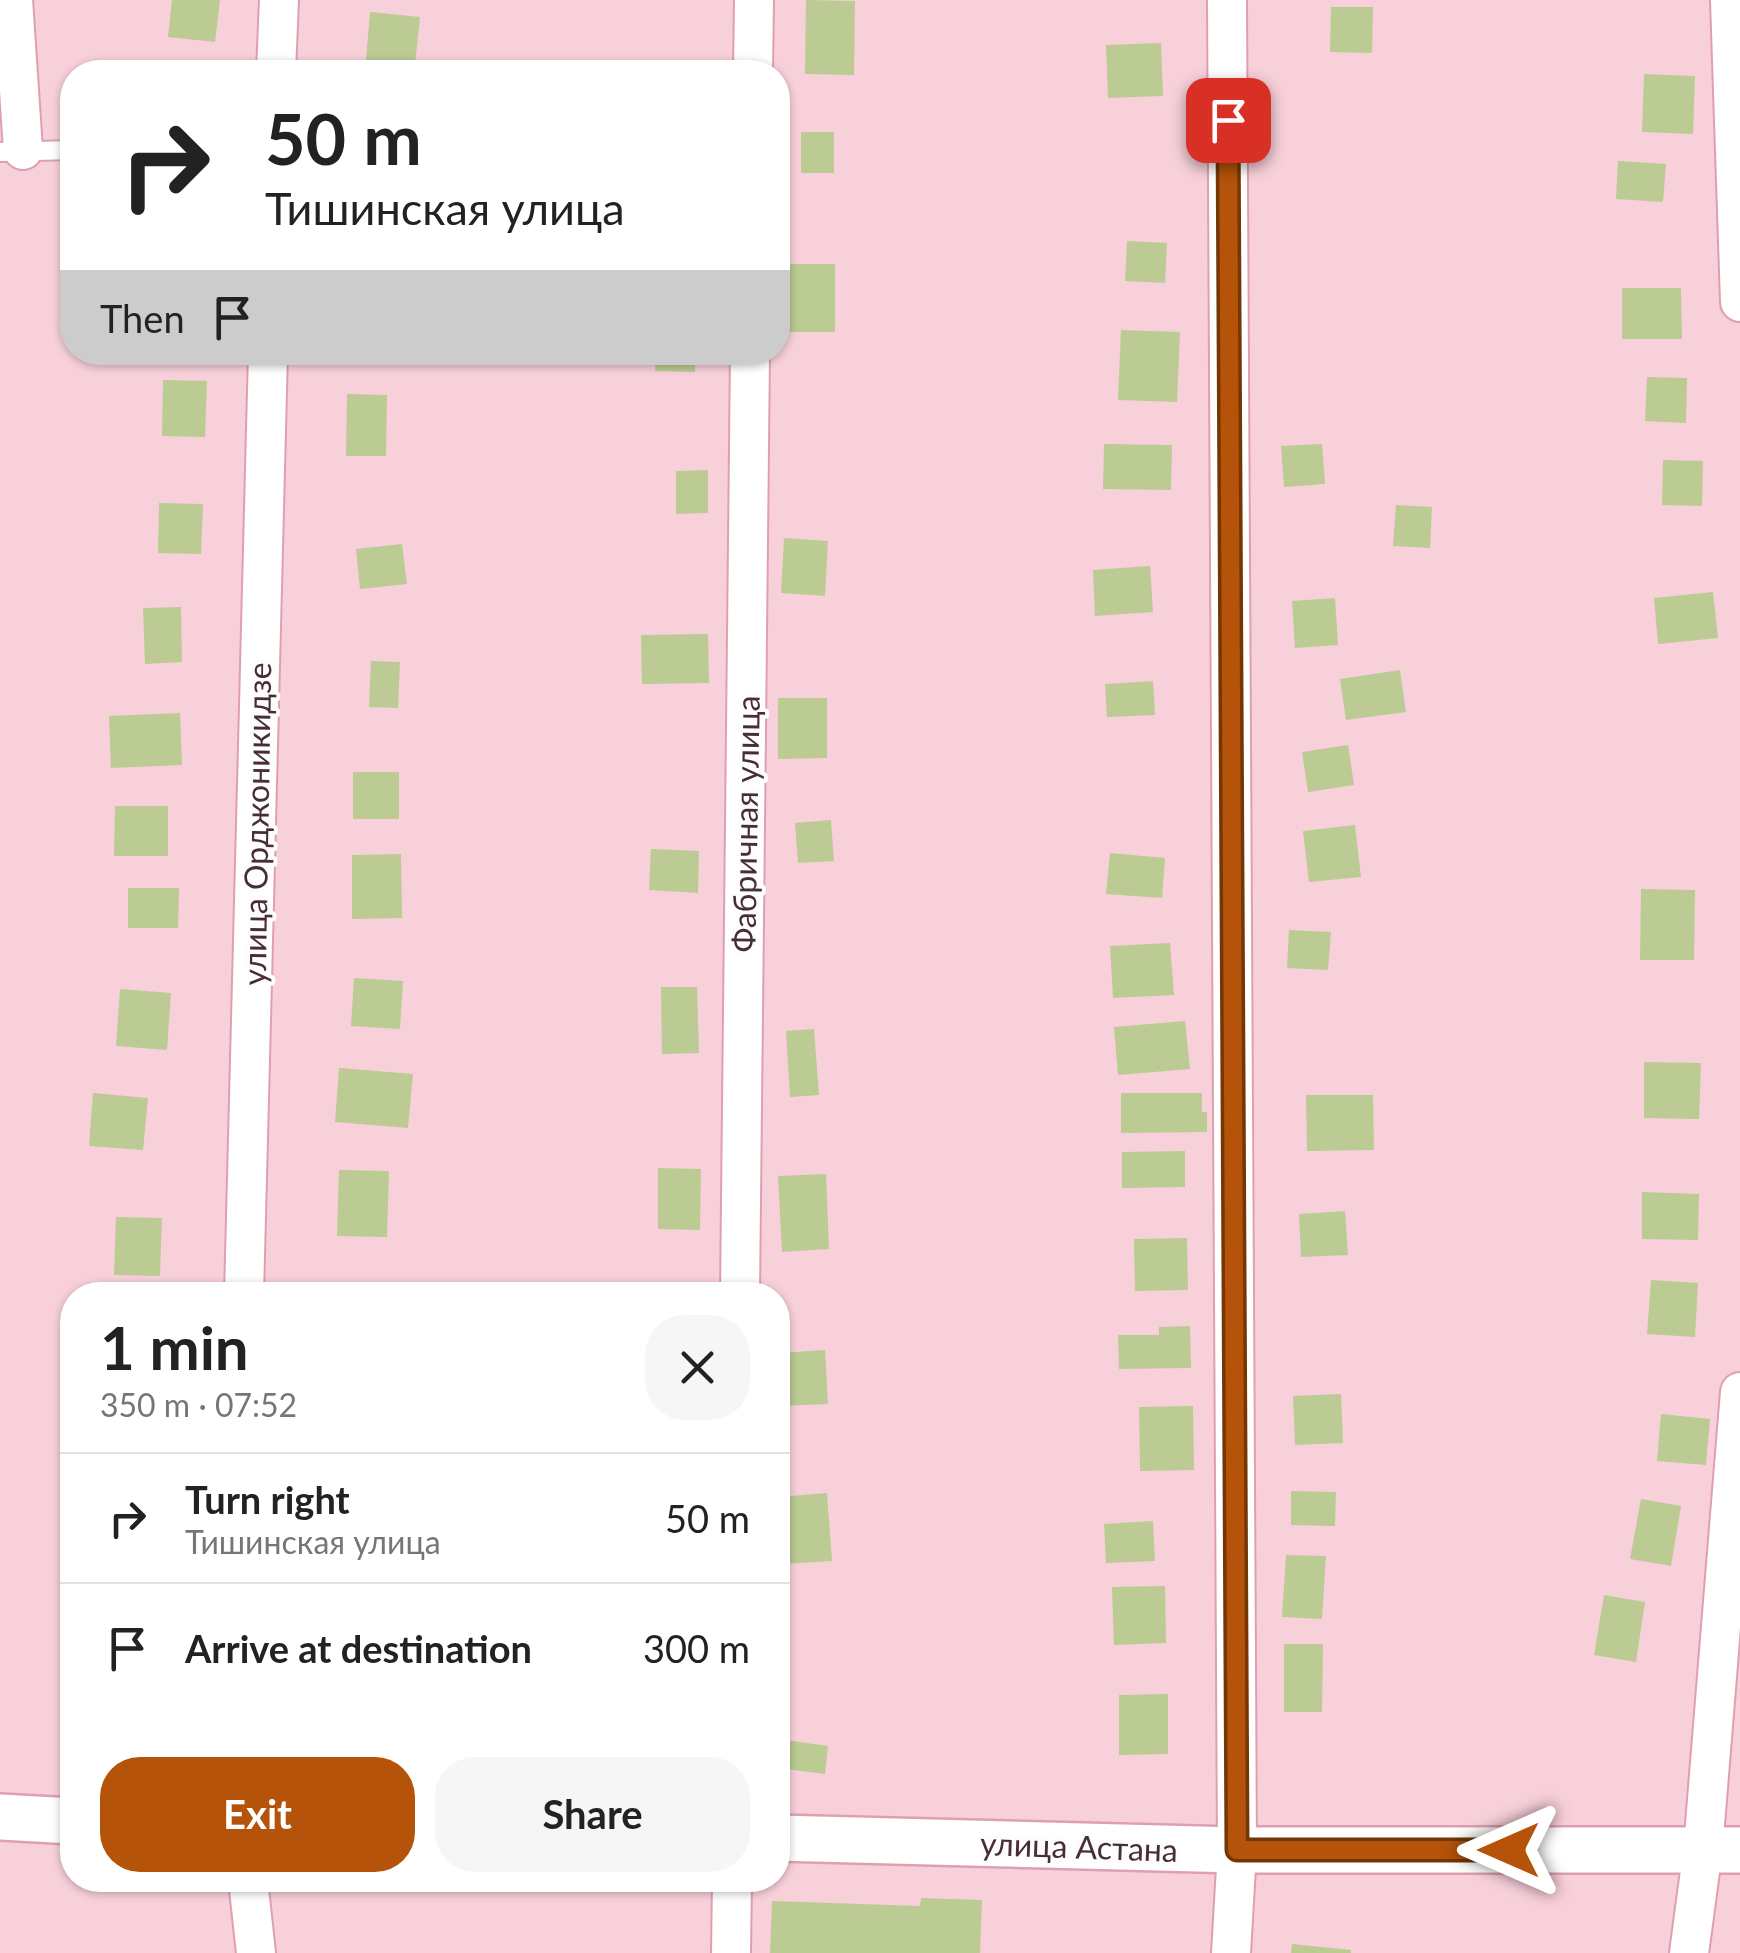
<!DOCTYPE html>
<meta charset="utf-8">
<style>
body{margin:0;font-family:Lato,sans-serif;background:#f6f6f6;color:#222;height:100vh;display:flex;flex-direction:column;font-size:38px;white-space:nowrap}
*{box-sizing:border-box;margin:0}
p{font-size:32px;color:#767676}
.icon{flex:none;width:55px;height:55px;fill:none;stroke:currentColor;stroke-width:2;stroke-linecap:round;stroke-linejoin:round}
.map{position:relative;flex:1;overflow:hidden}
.panel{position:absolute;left:60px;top:1282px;width:730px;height:610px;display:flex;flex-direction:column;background:#fff;border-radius:40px;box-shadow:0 2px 8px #0004}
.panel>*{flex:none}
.banner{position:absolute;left:60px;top:60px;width:730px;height:305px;border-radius:40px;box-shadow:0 2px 8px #0004;background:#fff;color:#222;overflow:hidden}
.pin{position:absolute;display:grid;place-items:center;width:85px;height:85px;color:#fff;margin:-42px;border-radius:20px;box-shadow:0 5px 15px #0006}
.me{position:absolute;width:110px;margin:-55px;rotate:270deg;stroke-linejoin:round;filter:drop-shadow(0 0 8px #0008)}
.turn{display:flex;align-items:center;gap:35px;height:210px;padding:0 40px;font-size:45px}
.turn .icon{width:130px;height:130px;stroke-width:2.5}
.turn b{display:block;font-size:70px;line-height:85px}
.then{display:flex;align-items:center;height:95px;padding:0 40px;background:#0003;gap:20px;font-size:38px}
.round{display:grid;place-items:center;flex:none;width:105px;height:105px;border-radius:40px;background:#f6f6f6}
.overview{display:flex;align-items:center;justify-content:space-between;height:170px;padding:0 40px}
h1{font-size:60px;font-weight:700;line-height:75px}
.primary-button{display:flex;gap:20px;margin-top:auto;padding:20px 40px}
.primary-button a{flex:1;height:115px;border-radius:40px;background:#b45309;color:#fff;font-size:40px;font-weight:700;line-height:115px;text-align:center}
.primary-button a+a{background:#f6f6f6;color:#222}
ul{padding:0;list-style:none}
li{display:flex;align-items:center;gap:30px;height:130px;padding:0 40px;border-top:2px solid #e0e0e0}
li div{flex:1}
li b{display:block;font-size:38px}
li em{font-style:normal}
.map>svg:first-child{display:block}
.building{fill:#bbcb93}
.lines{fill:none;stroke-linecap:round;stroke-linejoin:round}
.service-casing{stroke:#dea0b1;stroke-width:22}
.minor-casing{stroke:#dea0b1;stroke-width:42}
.tertiary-casing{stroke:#dea0b1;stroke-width:50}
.service{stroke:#fff;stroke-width:18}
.minor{stroke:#fff;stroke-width:38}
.tertiary{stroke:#fff;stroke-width:45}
.route-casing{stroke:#753606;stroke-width:25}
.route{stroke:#b45309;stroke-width:18}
.labels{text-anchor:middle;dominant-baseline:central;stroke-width:8;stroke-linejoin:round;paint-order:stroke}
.street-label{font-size:32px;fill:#472d34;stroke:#fdfdfd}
</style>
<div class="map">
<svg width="1740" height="1953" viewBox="0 0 1740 1953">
<rect width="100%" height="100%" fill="#f8d0da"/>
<!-- building -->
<g class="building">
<polygon points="172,0 220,0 215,42 168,37"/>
<polygon points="806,0 855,1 854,75 805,74"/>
<polygon points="1331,7 1373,7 1372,53 1330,52"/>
<polygon points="370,12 420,17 415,65 366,60"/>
<polygon points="1161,43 1163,96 1108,98 1106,45"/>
<polygon points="1644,74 1695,76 1693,134 1642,132"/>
<rect x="801" y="132" width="33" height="41"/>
<polygon points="1618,161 1666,164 1663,202 1616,199"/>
<polygon points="1127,241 1167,243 1165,283 1125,281"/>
<polygon points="789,264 835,264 835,332 788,332"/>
<polygon points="1622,288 1681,288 1682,339 1622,339"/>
<polygon points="1121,330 1180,332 1177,402 1118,400"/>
<polygon points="656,352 696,352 695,372 655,371"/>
<polygon points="1647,377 1687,378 1686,423 1645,421"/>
<polygon points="163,380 207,381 205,437 162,436"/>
<polygon points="347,394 387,395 386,456 346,456"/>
<polygon points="1104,444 1172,445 1171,490 1103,489"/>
<polygon points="1322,444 1325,484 1284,487 1281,446"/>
<polygon points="1663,460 1703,461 1702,506 1662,505"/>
<polygon points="708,470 708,513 676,514 676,471"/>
<polygon points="159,503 203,504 201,554 158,553"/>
<polygon points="1396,505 1432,507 1430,548 1393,546"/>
<polygon points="784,538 828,541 825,596 781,593"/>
<polygon points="402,544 407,584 360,589 356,549"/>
<polygon points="1150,566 1153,612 1095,616 1093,570"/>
<polygon points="1713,592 1718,638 1658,644 1654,598"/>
<polygon points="1335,598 1338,645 1295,648 1292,601"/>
<polygon points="181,607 182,662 145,664 143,608"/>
<polygon points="708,634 709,683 642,684 641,635"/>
<polygon points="371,661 400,662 398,708 369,707"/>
<polygon points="1400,670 1406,712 1346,720 1340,679"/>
<polygon points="1153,681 1155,715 1107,717 1105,684"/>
<polygon points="778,698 827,698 827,758 778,759"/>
<polygon points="180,713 182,765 111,768 109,716"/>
<polygon points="1348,745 1354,785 1308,792 1302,752"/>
<rect x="353" y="772" width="46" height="47"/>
<polygon points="115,806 168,806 168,856 114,856"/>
<polygon points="831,820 834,861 798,863 795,823"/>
<polygon points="1355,825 1361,877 1309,882 1303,831"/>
<polygon points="651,849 699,851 698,893 649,890"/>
<polygon points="1110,853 1165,858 1162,898 1106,894"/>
<polygon points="401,854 402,918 352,919 352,855"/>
<polygon points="128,888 179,888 178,928 128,928"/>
<polygon points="1641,889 1695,890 1694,960 1640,960"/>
<polygon points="1289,930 1331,932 1328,970 1287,968"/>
<polygon points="1170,943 1174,995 1113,998 1110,946"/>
<polygon points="354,978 403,981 400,1029 351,1026"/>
<polygon points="661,987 697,987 699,1053 662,1054"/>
<polygon points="120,989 171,993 167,1050 116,1046"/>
<polygon points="1185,1021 1190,1069 1118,1075 1114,1027"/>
<polygon points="814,1029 819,1095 790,1097 786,1031"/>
<polygon points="1644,1062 1701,1063 1699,1119 1644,1118"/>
<polygon points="339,1068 413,1074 408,1128 335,1122"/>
<polygon points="93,1093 148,1098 143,1150 89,1146"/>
<polygon points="1121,1093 1202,1093 1202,1112 1207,1112 1207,1132 1121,1133"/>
<polygon points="1306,1095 1373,1095 1374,1150 1307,1151"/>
<polygon points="1185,1151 1185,1187 1122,1188 1122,1152"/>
<polygon points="658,1168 701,1169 700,1230 658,1229"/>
<polygon points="339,1170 389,1171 387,1237 337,1236"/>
<polygon points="826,1174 829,1249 782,1252 778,1176"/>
<polygon points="1642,1192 1699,1194 1698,1240 1642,1239"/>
<polygon points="1345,1211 1348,1255 1301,1257 1299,1214"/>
<polygon points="116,1217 162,1218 160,1276 114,1275"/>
<polygon points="1187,1238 1188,1290 1135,1291 1134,1239"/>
<polygon points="1651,1280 1698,1283 1695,1337 1647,1334"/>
<polygon points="1190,1326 1191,1368 1119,1369 1118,1335 1159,1335 1159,1327"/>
<polygon points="825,1350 828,1404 784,1406 781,1353"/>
<polygon points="1341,1394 1343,1443 1295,1445 1293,1396"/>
<polygon points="1193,1406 1194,1470 1140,1471 1139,1407"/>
<polygon points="1661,1414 1710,1419 1706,1465 1657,1461"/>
<polygon points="1291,1491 1336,1492 1335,1526 1291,1525"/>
<polygon points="827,1493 832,1561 782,1564 778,1497"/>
<polygon points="1641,1499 1681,1506 1671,1566 1630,1559"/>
<polygon points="1153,1521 1155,1561 1106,1563 1104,1524"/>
<polygon points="1286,1555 1326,1556 1322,1619 1282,1617"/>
<polygon points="1165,1586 1166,1643 1114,1645 1112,1587"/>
<polygon points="1604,1595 1645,1602 1636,1662 1594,1655"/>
<polygon points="1284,1644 1323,1644 1322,1712 1284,1712"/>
<polygon points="1168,1694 1168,1754 1119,1755 1119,1695"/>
<polygon points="778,1739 828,1746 825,1774 778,1768"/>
<polygon points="921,1898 982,1900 980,1953 770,1953 772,1901 920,1906"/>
<polygon points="1292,1944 1351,1950 1351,1953 1291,1953"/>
</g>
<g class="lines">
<!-- service casing -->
<g class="service-casing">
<polyline id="service" points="0,152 72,150"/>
</g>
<!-- minor casing -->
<g class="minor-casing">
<g id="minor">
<polyline points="13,0 23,150"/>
<polyline points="1227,0 1237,1850 1231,1953"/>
<polyline points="1730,0 1740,302"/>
<polyline points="276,72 279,0"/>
<polyline points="753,72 754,0"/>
<polyline points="244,1295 268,352"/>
<polyline points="740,1295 750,352"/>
<polyline points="248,1880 256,1953"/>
<polyline points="731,1953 732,1880"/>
<polyline points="1689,1953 1703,1849 1740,1392"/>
</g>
</g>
<!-- tertiary casing -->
<g class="tertiary-casing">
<g id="tertiary">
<polyline points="0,1817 72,1821"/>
<polyline points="778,1838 1237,1850 1740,1850"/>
</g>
</g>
<!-- service -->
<use href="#service" class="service"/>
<!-- minor -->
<use href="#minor" class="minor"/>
<!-- tertiary -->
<use href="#tertiary" class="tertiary"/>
</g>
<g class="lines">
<!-- route casing -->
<g class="route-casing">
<polyline id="route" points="1228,120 1237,1850 1509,1850"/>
</g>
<!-- route -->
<use href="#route" class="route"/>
</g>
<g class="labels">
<!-- street labels -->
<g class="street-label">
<text transform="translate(256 824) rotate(-89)">улица Орджоникидзе</text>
<text transform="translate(745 824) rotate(-89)">Фабричная улица</text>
<text transform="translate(1079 1846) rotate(2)">улица Астана</text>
</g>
</g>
</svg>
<div class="pin" style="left:1228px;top:120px;background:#d93025"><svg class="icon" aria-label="arrive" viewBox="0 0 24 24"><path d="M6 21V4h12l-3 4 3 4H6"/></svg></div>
<svg class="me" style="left:1509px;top:1850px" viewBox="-20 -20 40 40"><path d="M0-17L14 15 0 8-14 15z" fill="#b45309" stroke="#fff" stroke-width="4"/></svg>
<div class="banner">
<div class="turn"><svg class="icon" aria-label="right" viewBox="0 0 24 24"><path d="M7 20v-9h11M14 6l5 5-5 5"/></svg><div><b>50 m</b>Тишинская улица</div></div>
<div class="then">Then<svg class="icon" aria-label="arrive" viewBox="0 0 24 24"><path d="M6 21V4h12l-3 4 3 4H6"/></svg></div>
</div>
<section class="panel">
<div class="overview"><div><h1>1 min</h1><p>350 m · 07:52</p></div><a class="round"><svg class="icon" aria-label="close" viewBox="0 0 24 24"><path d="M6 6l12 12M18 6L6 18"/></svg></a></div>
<ul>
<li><svg class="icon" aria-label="right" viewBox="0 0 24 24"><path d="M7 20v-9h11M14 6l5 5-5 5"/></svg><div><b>Turn right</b><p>Тишинская улица</p></div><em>50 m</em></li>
<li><svg class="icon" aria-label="arrive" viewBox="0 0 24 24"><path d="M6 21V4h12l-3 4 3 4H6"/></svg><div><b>Arrive at destination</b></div><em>300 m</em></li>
</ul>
<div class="primary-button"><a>Exit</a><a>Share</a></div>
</section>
</div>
